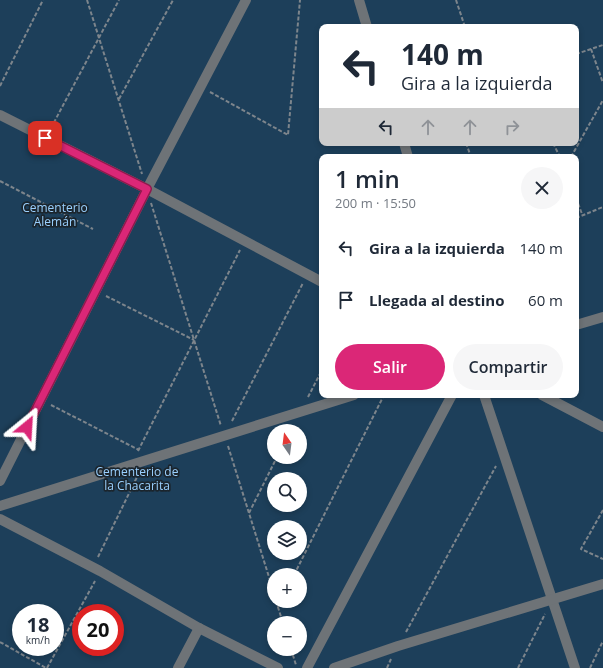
<!DOCTYPE html>
<html lang="es">
<meta charset="utf-8">
<style>
body{margin:0;font-family:"Open Sans",sans-serif;background:#f6f6f7;color:#1f2937;height:100vh;display:flex;flex-direction:column;font-size:15px;white-space:nowrap}
*{box-sizing:border-box;margin:0}
p{font-size:13px;color:#747a83}
.icon{flex:none;width:22px;height:22px;fill:none;stroke:currentColor;stroke-width:2;stroke-linecap:round;stroke-linejoin:round}
.map{position:relative;flex:1;overflow:hidden}
.side{position:absolute;left:319px;top:154px;width:260px;height:244px;display:flex;flex-direction:column;background:#fff;border-radius:8px;box-shadow:0 2px 6px #0003}
.side>*{flex:none}
.banner{position:absolute;left:319px;top:24px;width:260px;height:122px;border-radius:8px;box-shadow:0 2px 6px #0003;background:#fff;color:#1f2937;overflow:hidden}
.needle{width:26px;rotate:346deg}
.controls{position:absolute;left:267px;top:424px;display:grid;gap:8px}
.controls a{display:grid;place-items:center;width:40px;height:40px;border-radius:50%;background:#fff;box-shadow:0 2px 6px #0003;font-size:20px}
.speed{position:absolute;left:12px;top:604px;display:flex;gap:8px;font-size:20px;font-weight:700;text-align:center}
.speed>*{display:grid;place-content:center;width:52px;height:52px;border-radius:50%;background:#fff;box-shadow:0 2px 6px #0003;line-height:1}
.speed small{font-size:10px;font-weight:400}
.speed .limit{border:6px solid #d22;background:#fff;color:#111}
.pin{position:absolute;display:grid;place-items:center;width:34px;height:34px;color:#fff;margin:-17px;border-radius:8px;box-shadow:0 2px 6px #0006}
.me{position:absolute;width:44px;margin:-22px;rotate:27deg;stroke-linejoin:round;filter:drop-shadow(0 0 3px #0008)}
.turn{display:flex;align-items:center;gap:14px;height:84px;padding:0 16px;font-size:18px}
.turn .icon{width:52px;height:52px;stroke-width:2.5}
.turn b{display:block;font-size:28px;line-height:34px}
.lanes{display:flex;align-items:center;height:38px;padding:0 16px;background:#0003;justify-content:center;gap:20px;direction:ltr}
.lanes .off{opacity:.35}
.round{display:grid;place-items:center;flex:none;width:42px;height:42px;border-radius:21px;background:#f6f6f7}
.overview{display:flex;align-items:center;justify-content:space-between;height:68px;padding:0 16px}
h1{font-size:24px;font-weight:600;line-height:30px}
.cta{display:flex;gap:8px;margin-top:auto;padding:8px 16px}
.cta a{flex:1;height:46px;border-radius:24px;background:#db2777;color:#fff;font-size:16px;font-weight:600;line-height:46px;text-align:center}
.cta a+a{background:#f6f6f7;color:#1f2937}
ul{padding:0;list-style:none}
li{display:flex;align-items:center;gap:12px;height:52px;padding:0 16px}
li div{flex:1}
li b{display:block;font-size:15px}
li em{font-style:normal}
.map>svg:first-child{display:block}
.green{fill:#1d3f5a;fill-rule:evenodd}
.lines{fill:none;stroke-linecap:round;stroke-linejoin:round}
.path{stroke:#7d858c;stroke-width:2;stroke-dasharray:4 2;stroke-linecap:butt}
.minor{stroke:#6e7377;stroke-width:10}
.route-casing{stroke:#8e194d;stroke-width:10}
.route{stroke:#db2777;stroke-width:7}
.labels{text-anchor:middle;dominant-baseline:central;stroke-width:3.5;stroke-linejoin:round;paint-order:stroke}
.park-label{font-size:12px;fill:#9ad0fe;stroke:#1b252d}
</style>
<div class="map">
<svg width="603" height="668" viewBox="0 0 603 668">
<rect width="100%" height="100%" fill="#252f37"/>
<!-- green -->
<path class="green" d="M0,0H603V668H0ZM322,27H576V143H322ZM322,157H576V395H322ZM274,431H300V457H274ZM274,479H300V505H274ZM274,527H300V553H274ZM274,575H300V601H274ZM21,613H55V647H21ZM81,613H115V647H81ZM274,623H300V649H274Z"/>
<g class="lines">
<!-- path -->
<g class="path">
<polyline points="87,0 142,174"/>
<polyline points="456,0 465,27"/>
<polyline points="591,49 603,83"/>
<polyline points="576,54 603,45"/>
<polyline points="0,86 43,0"/>
<polyline points="210,92 288,135 300,0"/>
<polyline points="119,99 173,0"/>
<polyline points="51,128 119,0"/>
<polyline points="466,143 471,157"/>
<polyline points="553,143 560,157"/>
<polyline points="571,157 603,100"/>
<polyline points="0,181 93,229"/>
<polyline points="576,198 582,214"/>
<polyline points="151,203 221,426"/>
<polyline points="576,218 603,207"/>
<polyline points="106,296 194,340"/>
<polyline points="308,397 322,370"/>
<polyline points="51,405 139,450"/>
<polyline points="232,421 303,283"/>
<polyline points="290,431 293,426"/>
<polyline points="228,446 274,593"/>
<polyline points="138,451 240,250"/>
<polyline points="603,510 581,549 603,559"/>
<polyline points="249,513 277,457"/>
<polyline points="98,557 138,475"/>
<polyline points="294,575 384,395"/>
<polyline points="276,601 283,623"/>
<polyline points="278,607 281,601"/>
<polyline points="406,632 496,466"/>
<polyline points="0,642 46,668"/>
<polyline points="291,649 296,665"/>
<polyline points="47,668 95,581"/>
<polyline points="387,668 391,659"/>
<polyline points="518,668 545,614"/>
<polyline points="590,668 603,641"/>
</g>
<!-- minor -->
<g class="minor">
<polyline points="359,0 367,27"/>
<polyline points="0,115 147,189 322,282"/>
<polyline points="404,143 408,157"/>
<polyline points="576,325 603,317"/>
<polyline points="484,395 575,668"/>
<polyline points="542,395 603,427"/>
<polyline points="0,481 147,189 246,0"/>
<polyline points="0,506 354,395"/>
<polyline points="0,519 100,571 199,628 278,668"/>
<polyline points="178,668 199,628"/>
<polyline points="307,668 452,395"/>
<polyline points="334,668 398,646 603,584"/>
</g>
</g>
<g class="lines">
<!-- route casing -->
<g class="route-casing">
<polyline id="route" points="27,427 147,189 45,138"/>
</g>
<!-- route -->
<use href="#route" class="route"/>
</g>
<g class="labels">
<!-- park labels -->
<g class="park-label">
<text x="55" y="207">Cementerio<tspan x="55" dy="14">Alemán</tspan></text>
<text x="137" y="471">Cementerio de<tspan x="137" dy="14">la Chacarita</tspan></text>
</g>
</g>
</svg>
<div class="controls">
<a><svg class="needle" viewBox="-14 -14 28 28"><path d="M0-13l5 13h-10z" fill="#e53935"/><path d="M0 13l5-13h-10z" fill="#747a83"/></svg></a>
<a><svg class="icon" aria-label="search" viewBox="0 0 24 24"><circle cx="10" cy="10" r="6"/><path d="M15 15l6 6"/></svg></a>
<a><svg class="icon" aria-label="layers" viewBox="0 0 24 24"><path d="M12 4l9 5-9 5-9-5zM3 14l9 5 9-5"/></svg></a>
<a>+</a>
<a>−</a>
</div>
<div class="speed"><div>18<small>km/h</small></div><div class="limit">20</div></div>
<div class="pin" style="left:45px;top:138px;background:#d93025"><svg class="icon" aria-label="arrive" viewBox="0 0 24 24"><path d="M6 21V4h12l-3 4 3 4H6"/></svg></div>
<svg class="me" style="left:27px;top:427px" viewBox="-20 -20 40 40"><path d="M0-17L14 15 0 8-14 15z" fill="#db2777" stroke="#fff" stroke-width="4"/></svg>
<div class="banner">
<div class="turn"><svg class="icon" aria-label="left" viewBox="0 0 24 24"><path d="M17 20v-9H6M10 6l-5 5 5 5"/></svg><div><b>140 m</b>Gira a la izquierda</div></div>
<div class="lanes"><svg class="icon" aria-label="left" viewBox="0 0 24 24"><path d="M17 20v-9H6M10 6l-5 5 5 5"/></svg><svg class="icon off" aria-label="ahead" viewBox="0 0 24 24"><path d="M12 20V5M6 11l6-6 6 6"/></svg><svg class="icon off" aria-label="ahead" viewBox="0 0 24 24"><path d="M12 20V5M6 11l6-6 6 6"/></svg><svg class="icon off" aria-label="right" viewBox="0 0 24 24"><path d="M7 20v-9h11M14 6l5 5-5 5"/></svg></div>
</div>
<section class="side">
<div class="overview"><div><h1>1 min</h1><p>200 m · 15:50</p></div><a class="round"><svg class="icon" aria-label="close" viewBox="0 0 24 24"><path d="M6 6l12 12M18 6L6 18"/></svg></a></div>
<ul>
<li><svg class="icon" aria-label="left" viewBox="0 0 24 24"><path d="M17 20v-9H6M10 6l-5 5 5 5"/></svg><div><b>Gira a la izquierda</b></div><em>140 m</em></li>
<li><svg class="icon" aria-label="arrive" viewBox="0 0 24 24"><path d="M6 21V4h12l-3 4 3 4H6"/></svg><div><b>Llegada al destino</b></div><em>60 m</em></li>
</ul>
<div class="cta"><a>Salir</a><a>Compartir</a></div>
</section>
</div>
